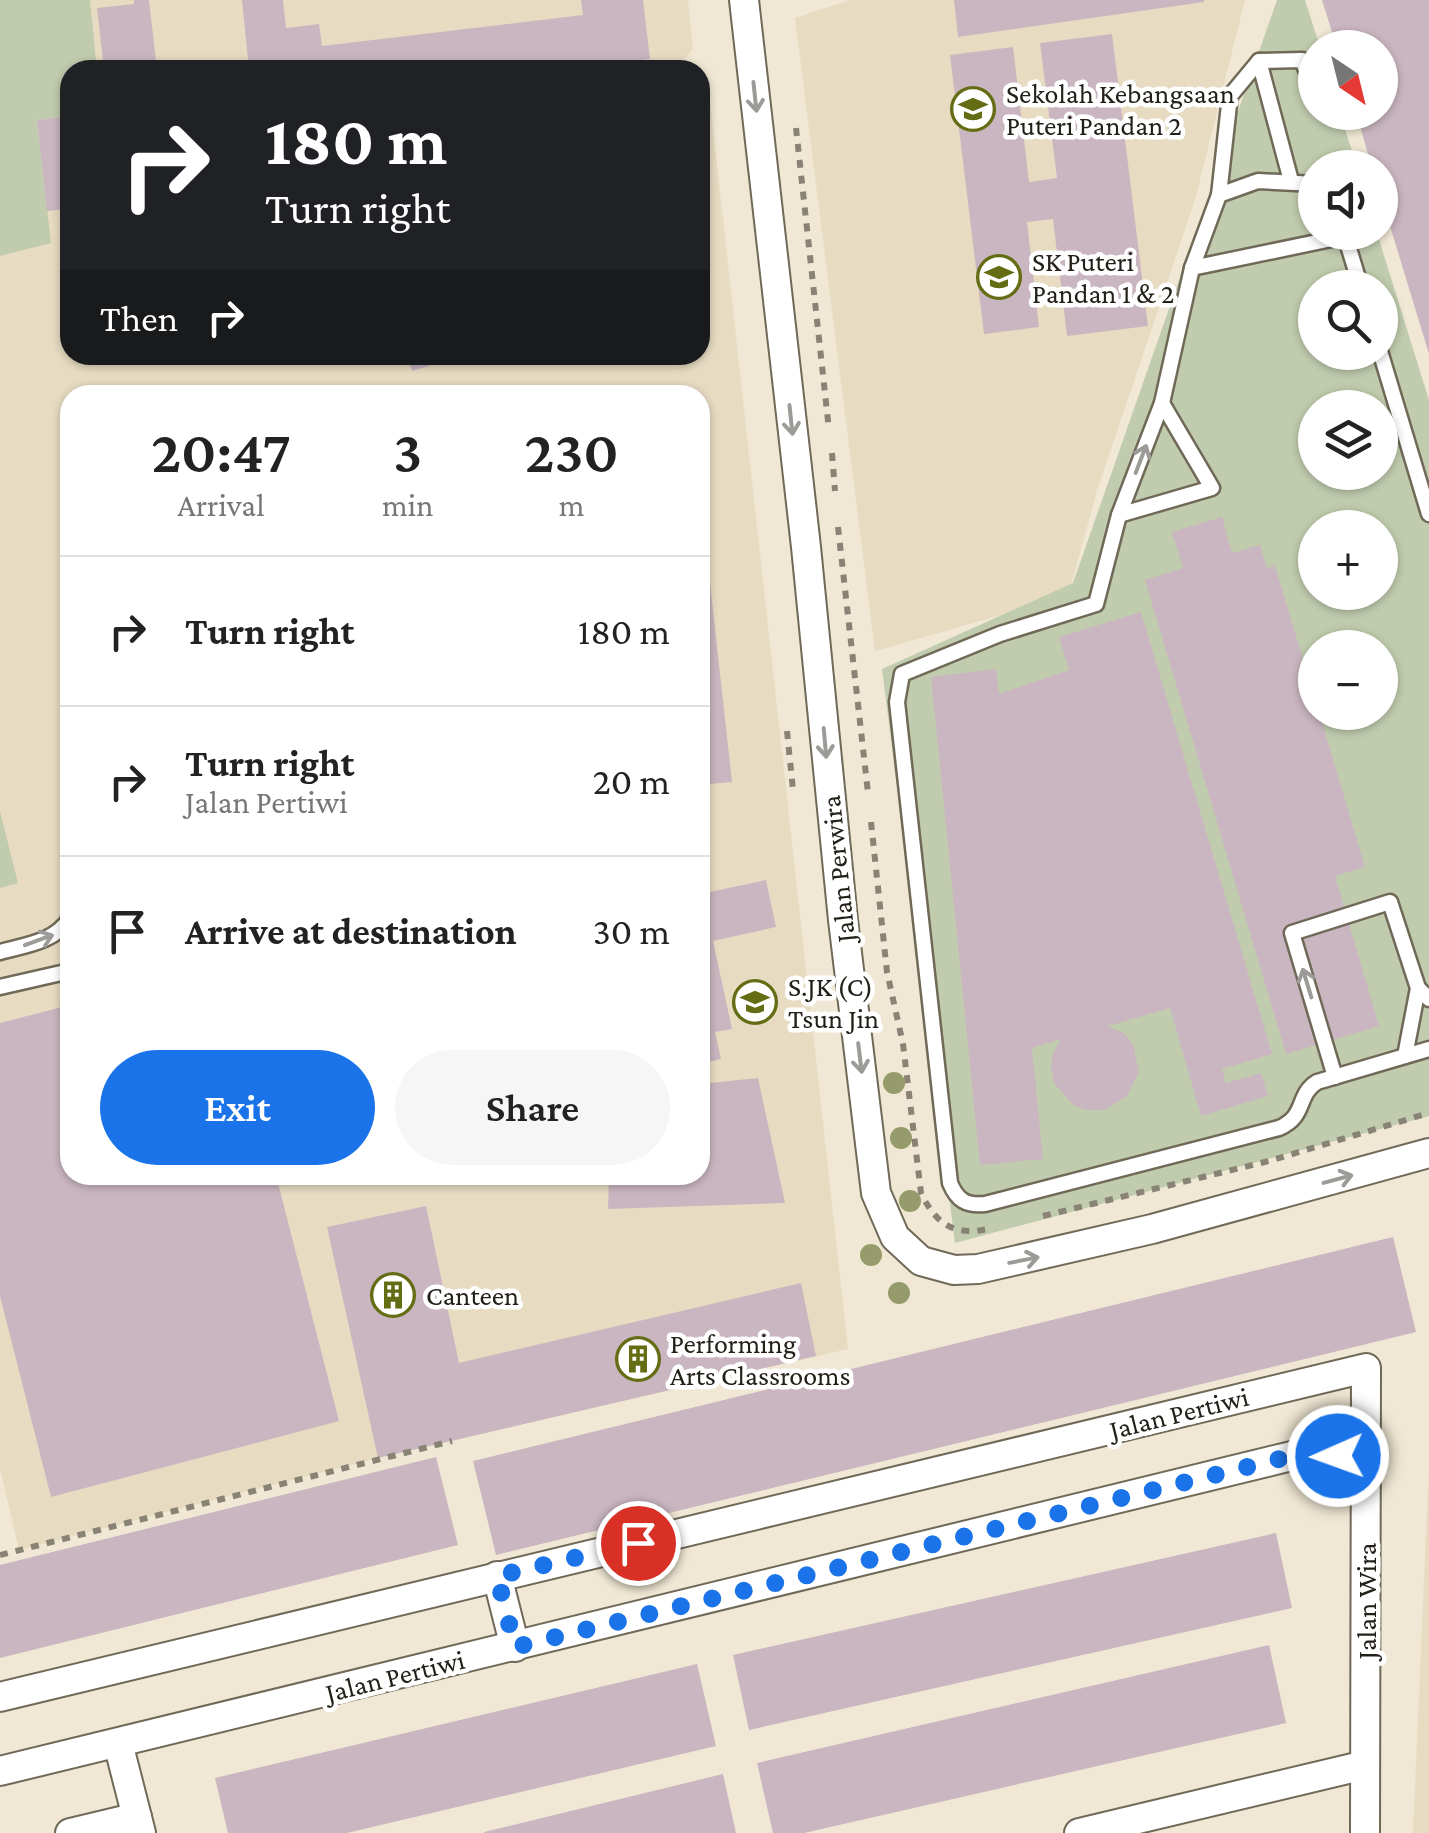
<!DOCTYPE html>
<meta charset="utf-8">
<style>
body{margin:0;font-family:"Crimson Pro",serif;background:#f6f6f6;color:#222;height:100vh;display:flex;flex-direction:column;font-size:38px;white-space:nowrap}
*{box-sizing:border-box;margin:0}
p{font-size:32px;color:#767676}
.icon{flex:none;width:55px;height:55px;fill:none;stroke:currentColor;stroke-width:2;stroke-linecap:round;stroke-linejoin:round}
.map{position:relative;flex:1;overflow:hidden}
.sheet{position:absolute;left:60px;top:385px;width:650px;height:800px;display:flex;flex-direction:column;background:#fff;border-radius:30px;box-shadow:0 2px 8px #0004}
.sheet>*{flex:none}
.top-card{position:absolute;left:60px;top:60px;width:650px;height:305px;border-radius:30px;box-shadow:0 2px 8px #0004;background:#202124;color:#fff;overflow:hidden}
.needle{width:65px;rotate:145deg}
.fabs{position:absolute;left:1298px;top:30px;display:grid;gap:20px}
.fabs a{display:grid;place-items:center;width:100px;height:100px;border-radius:50%;background:#fff;box-shadow:0 2px 8px #0004;font-size:50px}
.pin{position:absolute;display:grid;place-items:center;width:85px;height:85px;color:#fff;margin:-42px;border:5px solid #fff;border-radius:50%;box-shadow:0 2px 10px #0007}
.me{position:absolute;width:110px;margin:-55px;rotate:268deg;stroke-linejoin:round;filter:drop-shadow(0 0 8px #0008)}
.turn{display:flex;align-items:center;gap:35px;height:210px;padding:0 40px;font-size:45px}
.turn .icon{width:130px;height:130px;stroke-width:2.5}
.turn b{display:block;font-size:70px;line-height:85px}
.then{display:flex;align-items:center;height:95px;padding:0 40px;background:#0003;gap:20px;font-size:38px}
.eta{display:flex;justify-content:space-evenly;align-items:center;height:170px;text-align:center}
.eta b{font-size:60px;font-weight:600;line-height:70px}
.cta{display:flex;gap:20px;margin-top:auto;padding:20px 40px}
.cta a{flex:1;height:115px;border-radius:60px;background:#1a73e8;color:#fff;font-size:40px;font-weight:600;line-height:115px;text-align:center}
.cta a+a{background:#f6f6f6;color:#222}
ul{padding:0;list-style:none}
li{display:flex;align-items:center;gap:30px;height:150px;padding:0 40px;border-top:2px solid #e0e0e0}
li div{flex:1}
li b{display:block;font-size:38px}
li em{font-style:normal}
.map>svg:first-child{display:block}
.built{fill:#e7dcc2;fill-rule:evenodd}
.green{fill:#c1ccae;fill-rule:evenodd}
.building{fill:#cab6c0}
.lines{fill:none;stroke-linecap:round;stroke-linejoin:round}
.service-casing{stroke:#706958;stroke-width:19}
.minor-casing{stroke:#706958;stroke-width:32}
.path{stroke:#898376;stroke-width:6;stroke-dasharray:8 8;stroke-linecap:butt}
.service{stroke:#fff;stroke-width:14}
.minor{stroke:#fff;stroke-width:28}
.tree{fill:#959b6a}
.oneway{stroke:#9c9b98}
.route{stroke:#1a73e8;stroke-width:18;stroke-dasharray:0 32.4}
.labels{text-anchor:middle;dominant-baseline:central;stroke-width:9;stroke-linejoin:round;paint-order:stroke}
.poi-label{font-size:28px;fill:#232019;stroke:#fff;text-anchor:start}
.street-label{font-size:28px;fill:#232019;stroke:#fff}
</style>
<div class="map">
<svg width="1429" height="1833" viewBox="0 0 1429 1833">
<rect width="100%" height="100%" fill="#f0e8d4"/>
<!-- built -->
<g class="built">
<path d="M0,0H688L693,49L681,63L686,70H70V355H700V88L710,101L848,1349L378,1458L19,1550L0,1468ZM70,395H700V1175H70Z"/>
<polygon points="850,0 1245,0 1195,200 1097,491 1068,596 875,651 795,18"/>
<polygon points="1429,1467 1429,1833 1413,1833"/>
</g>
<!-- green -->
<g class="green">
<polygon points="0,0 90,0 97,70 70,70 70,116 37,120 51,243 0,256"/>
<path d="M1277,0H1305L1320,47L1315,48V112L1340,113L1357,167L1315,168V232L1377,233L1429,400V1116L955,1243L882,669L1073,583ZM1315,288H1380V352H1315ZM1315,408H1380V472H1315ZM1315,528H1380V592H1315ZM1315,648H1380V712H1315Z"/>
<polygon points="0,811 18,883 0,888"/>
</g>
<!-- building -->
<g class="building">
<polygon points="134,0 149,0 157,70 104,70 97,8 134,4"/>
<polygon points="242,0 283,0 286,28 319,24 322,46 583,15 581,0 643,0 650,59 559,70 292,70 292,65 249,70"/>
<polygon points="954,0 1204,0 1204,2 958,37"/>
<polygon points="1322,0 1429,0 1429,354 1380,193 1380,168 1372,168 1356,112 1380,112 1380,48 1337,48"/>
<polygon points="1112,34 1148,326 1067,336 1053,219 1027,222 1039,327 984,334 950,55 1013,47 1029,182 1057,178 1040,43"/>
<polygon points="70,116 70,209 47,211 37,120"/>
<polygon points="407,355 460,355 460,356 412,371"/>
<polygon points="1222,517 1232,553 1260,545 1267,568 1275,566 1315,699 1315,712 1319,712 1365,867 1335,876 1379,1026 1286,1054 1145,580 1183,568 1172,532"/>
<polygon points="700,520 703,520 732,782 700,785"/>
<polygon points="1141,612 1272,1054 1222,1069 1226,1083 1261,1073 1268,1096 1201,1116 1170,1008 1108,1026 1125,1034 1133,1045 1139,1072 1127,1096 1104,1110 1088,1110 1074,1106 1054,1083 1051,1068 1053,1053 1061,1039 1032,1048 1043,1159 980,1165 931,677 996,669 999,694 1069,670 1059,637"/>
<polygon points="766,880 776,927 713,941 732,1029 715,1032 721,1059 700,1064 700,894"/>
<polygon points="70,1005 70,1175 276,1175 339,1421 51,1497 0,1296 0,1023"/>
<polygon points="758,1078 785,1203 608,1209 609,1175 700,1175 700,1084"/>
<polygon points="426,1206 459,1363 801,1283 816,1356 378,1458 327,1227"/>
<polygon points="1393,1237 1416,1332 496,1555 473,1461"/>
<polygon points="436,1457 458,1545 0,1658 0,1565"/>
<polygon points="1276,1533 1292,1608 749,1730 733,1655"/>
<polygon points="1269,1645 1286,1723 804,1833 773,1833 757,1763"/>
<polygon points="697,1664 716,1746 347,1833 228,1833 215,1778"/>
<polygon points="723,1774 736,1833 484,1833 484,1832"/>
</g>
<g class="lines">
<!-- service casing -->
<g class="service-casing">
<g id="service">
<polyline points="1259,61 1291,181"/>
<path d="M1315,184L1258,181L1219,195L1192,268L1162,403L1119,515L1096,604L1000,634L902,674L897,702L950,1183C957,1200 966,1206 985,1204L1279,1128C1307,1116 1296,1095 1317,1082L1429,1049"/>
<polyline points="1219,195 1230,96 1259,61 1302,60 1310,80"/>
<polyline points="1344,232 1361,288"/>
<polyline points="1192,268 1346,236"/>
<polyline points="1380,351 1429,514"/>
<polyline points="1119,515 1212,488 1162,403"/>
<path d="M0,952C26,945 55,942 70,918"/>
<polyline points="0,987 70,971"/>
<polyline points="1405,1056 1418,988"/>
<polyline points="1335,1077 1292,933 1390,902 1418,988 1429,999"/>
</g>
</g>
<!-- minor casing -->
<g class="minor-casing">
<g id="minor">
<polyline points="744,0 806,547 843,920 876,1193 895,1237 921,1261 954,1270 978,1269 1152,1229 1429,1153"/>
<polyline points="497,1576 515,1647"/>
<polyline points="0,1697 1366,1368 1365,1833"/>
<polyline points="118,1743 141,1833"/>
<polyline points="0,1771 1308,1452 1338,1456 1366,1478"/>
<polyline points="70,1833 137,1817"/>
<polyline points="1079,1833 1365,1765"/>
</g>
</g>
<!-- path -->
<g class="path">
<polyline points="796,128 829,430"/>
<polyline points="832,453 835,491"/>
<polyline points="838,527 868,793"/>
<polyline points="787,731 793,790"/>
<path d="M871,822L887,972L903,1044L921,1193C937,1226 956,1237 992,1228"/>
<polyline points="1043,1216 1269,1161 1429,1113"/>
<polyline points="0,1555 452,1441"/>
</g>
<!-- service -->
<use href="#service" class="service"/>
<!-- minor -->
<use href="#minor" class="minor"/>
</g>
<!-- trees -->
<g class="tree">
<circle cx="894" cy="1083" r="11"/>
<circle cx="901" cy="1138" r="11"/>
<circle cx="910" cy="1201" r="11"/>
<circle cx="871" cy="1255" r="11"/>
<circle cx="899" cy="1293" r="11"/>
</g>
<!-- one-way arrows -->
<defs><path id="oneway-shaft" d="M-6 0H5M1.5-3L5.5 0L1.5 3" fill="none" stroke-width="1.6" stroke-linecap="round" stroke-linejoin="round" transform="scale(2.5)"/></defs>
<g class="oneway">
<use href="#oneway-shaft" transform="translate(755 97) rotate(84)"/>
<use href="#oneway-shaft" transform="translate(791 420) rotate(84)"/>
<use href="#oneway-shaft" transform="translate(1141 459) rotate(-69)"/>
<use href="#oneway-shaft" transform="translate(825 743) rotate(85)"/>
<use href="#oneway-shaft" transform="translate(39 940) rotate(-20)"/>
<use href="#oneway-shaft" transform="translate(1307 983) rotate(-107)"/>
<use href="#oneway-shaft" transform="translate(860 1058) rotate(83)"/>
<use href="#oneway-shaft" transform="translate(1338 1179) rotate(-15)"/>
<use href="#oneway-shaft" transform="translate(1024 1260) rotate(-11)"/>
</g>
<g class="lines">
<!-- route -->
<polyline class="route" points="638,1543 497,1576 515,1647 1308,1452 1338,1456"/>
</g>
<!-- icons -->
<defs>
<g id="school-ring" transform="scale(2.25)"><circle r="9.5" fill="#fff" stroke="#656d14" stroke-width="1.5"/><path d="M0-5L7-2L0 1L-7-2ZM-4 1L0 2.5L4 1V4Q0 6-4 4Z" fill="#656d14"/></g>
<g id="building-ring" transform="scale(2.25)"><circle r="9.5" fill="#fff" stroke="#656d14" stroke-width="1.5"/><path d="M-4-6H4V6H1V3H-1V6H-4ZM-2.5-4.3h1.7v1.8h-1.7ZM.8-4.3h1.7v1.8H.8ZM-2.5-1h1.7V.8h-1.7ZM.8-1h1.7V.8H.8Z" fill="#656d14"/></g>
</defs>
<g fill-rule="evenodd">
<use href="#school-ring" x="973" y="109"/>
<use href="#school-ring" x="999" y="277"/>
<use href="#school-ring" x="755" y="1002"/>
<use href="#building-ring" x="393" y="1295"/>
<use href="#building-ring" x="638" y="1359"/>
</g>
<g class="labels">
<!-- poi labels -->
<g class="poi-label">
<text x="1006" y="93">Sekolah Kebangsaan<tspan x="1006" dy="32">Puteri Pandan 2</tspan></text>
<text x="1032" y="261">SK Puteri<tspan x="1032" dy="32">Pandan 1 &amp; 2</tspan></text>
<text x="788" y="986">S.JK (C)<tspan x="788" dy="32">Tsun Jin</tspan></text>
<text x="426" y="1295">Canteen</text>
<text x="670" y="1343">Performing<tspan x="670" dy="32">Arts Classrooms</tspan></text>
</g>
<!-- street labels -->
<g class="street-label">
<text transform="translate(838 869) rotate(-96)">Jalan Perwira</text>
<text transform="translate(1179 1413) rotate(-14)">Jalan Pertiwi</text>
<text transform="translate(1366 1601) rotate(-90)">Jalan Wira</text>
<text transform="translate(395 1676) rotate(-14)">Jalan Pertiwi</text>
</g>
</g>
</svg>
<div class="fabs">
<a><svg class="needle" viewBox="-14 -14 28 28"><path d="M0-13l5 13h-10z" fill="#e53935"/><path d="M0 13l5-13h-10z" fill="#767676"/></svg></a>
<a><svg class="icon" aria-label="sound" viewBox="0 0 24 24"><path d="M4 9h4l5-4v14l-5-4H4zM17 9q2 3 0 6"/></svg></a>
<a><svg class="icon" aria-label="search" viewBox="0 0 24 24"><circle cx="10" cy="10" r="6"/><path d="M15 15l6 6"/></svg></a>
<a><svg class="icon" aria-label="layers" viewBox="0 0 24 24"><path d="M12 4l9 5-9 5-9-5zM3 14l9 5 9-5"/></svg></a>
<a>+</a>
<a>−</a>
</div>
<div class="pin" style="left:638px;top:1543px;background:#d93025"><svg class="icon" aria-label="arrive" viewBox="0 0 24 24"><path d="M6 21V4h12l-3 4 3 4H6"/></svg></div>
<svg class="me" style="left:1338px;top:1456px" viewBox="-20 -20 40 40"><circle r="17" fill="#1a73e8" stroke="#fff" stroke-width="3"/><path d="M0-11L8 9 0 5-8 9z" fill="#fff"/></svg>
<div class="top-card">
<div class="turn"><svg class="icon" aria-label="right" viewBox="0 0 24 24"><path d="M7 20v-9h11M14 6l5 5-5 5"/></svg><div><b>180 m</b>Turn right</div></div>
<div class="then">Then<svg class="icon" aria-label="right" viewBox="0 0 24 24"><path d="M7 20v-9h11M14 6l5 5-5 5"/></svg></div>
</div>
<section class="sheet">
<div class="eta">
<div><b>20:47</b><p>Arrival</p></div>
<div><b>3</b><p>min</p></div>
<div><b>230</b><p>m</p></div>
</div>
<ul>
<li><svg class="icon" aria-label="right" viewBox="0 0 24 24"><path d="M7 20v-9h11M14 6l5 5-5 5"/></svg><div><b>Turn right</b></div><em>180 m</em></li>
<li><svg class="icon" aria-label="right" viewBox="0 0 24 24"><path d="M7 20v-9h11M14 6l5 5-5 5"/></svg><div><b>Turn right</b><p>Jalan Pertiwi</p></div><em>20 m</em></li>
<li><svg class="icon" aria-label="arrive" viewBox="0 0 24 24"><path d="M6 21V4h12l-3 4 3 4H6"/></svg><div><b>Arrive at destination</b></div><em>30 m</em></li>
</ul>
<div class="cta"><a>Exit</a><a>Share</a></div>
</section>
</div>
